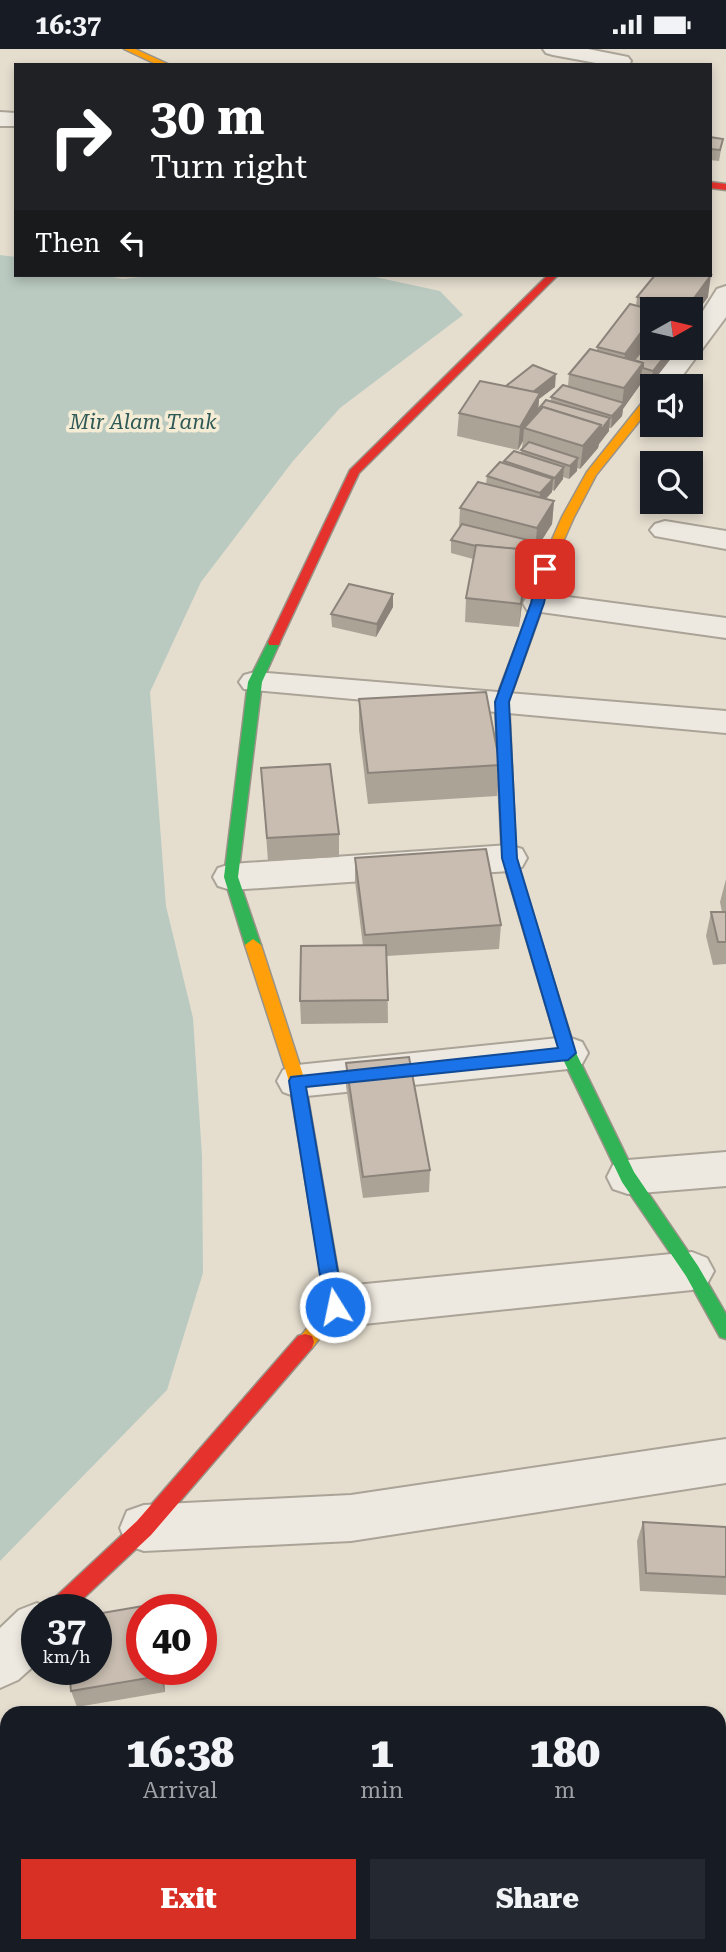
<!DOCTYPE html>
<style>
body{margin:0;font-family:"Roboto Serif",serif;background:#242831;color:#f1f3f6;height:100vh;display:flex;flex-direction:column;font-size:26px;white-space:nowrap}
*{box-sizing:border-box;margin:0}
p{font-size:23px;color:#9ea1a6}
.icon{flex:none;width:38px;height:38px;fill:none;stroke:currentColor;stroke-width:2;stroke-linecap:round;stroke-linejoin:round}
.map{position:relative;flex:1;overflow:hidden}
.panel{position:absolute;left:0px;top:1657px;width:726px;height:247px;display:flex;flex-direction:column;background:#171b24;border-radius:21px 21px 0 0;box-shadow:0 4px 10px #0003}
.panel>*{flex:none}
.top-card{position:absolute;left:14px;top:14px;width:698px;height:214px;border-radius:0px;box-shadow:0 4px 10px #0003;background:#202124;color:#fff;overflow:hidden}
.needle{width:46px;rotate:82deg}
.fabs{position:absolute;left:640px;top:248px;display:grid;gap:14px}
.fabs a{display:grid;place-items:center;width:63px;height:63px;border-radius:0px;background:#171b24;box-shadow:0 4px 10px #0003;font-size:35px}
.speed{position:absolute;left:21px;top:1545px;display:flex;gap:14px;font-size:35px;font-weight:700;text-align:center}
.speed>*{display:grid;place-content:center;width:91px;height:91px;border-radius:50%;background:#171b24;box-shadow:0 4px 10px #0003;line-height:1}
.speed small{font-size:18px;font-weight:400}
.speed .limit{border:10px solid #d22;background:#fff;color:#111}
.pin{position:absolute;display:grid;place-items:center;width:60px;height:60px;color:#fff;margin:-30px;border-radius:14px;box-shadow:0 4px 10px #0006}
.me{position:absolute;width:77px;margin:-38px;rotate:350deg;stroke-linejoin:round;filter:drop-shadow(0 0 5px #0008)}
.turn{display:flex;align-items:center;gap:24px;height:147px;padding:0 21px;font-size:32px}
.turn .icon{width:91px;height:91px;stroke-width:2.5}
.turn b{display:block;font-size:49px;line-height:60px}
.then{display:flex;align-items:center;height:66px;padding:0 21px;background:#0003;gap:14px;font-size:26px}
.eta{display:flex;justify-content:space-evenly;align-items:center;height:119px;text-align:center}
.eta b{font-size:42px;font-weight:800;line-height:49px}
.action{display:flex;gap:14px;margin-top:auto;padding:14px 21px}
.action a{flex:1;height:80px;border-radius:0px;background:#d93025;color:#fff;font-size:28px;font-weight:800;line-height:80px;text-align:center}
.action a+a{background:#242831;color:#f1f3f6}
.status{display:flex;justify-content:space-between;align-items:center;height:49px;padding:0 35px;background:#171b24;direction:ltr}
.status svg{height:19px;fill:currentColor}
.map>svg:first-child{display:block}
.water{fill:#bacac0}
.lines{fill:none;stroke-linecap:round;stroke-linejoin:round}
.street-casing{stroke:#aaa397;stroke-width:4}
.fast-casing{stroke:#9a9388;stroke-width:3}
.slow-casing{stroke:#9a9388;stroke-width:3}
.jam-casing{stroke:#9a9388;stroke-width:3}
.street{fill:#eee9e0;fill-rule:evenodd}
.fast{fill:#30b455;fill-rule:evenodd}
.slow{fill:#ff9f0a;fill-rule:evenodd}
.jam{fill:#e5322d;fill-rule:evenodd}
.wall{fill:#aca397}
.shaded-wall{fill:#8c847b}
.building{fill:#c8bdb0;stroke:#8c847b;stroke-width:2}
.route{fill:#1a73e8;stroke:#114b97;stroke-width:2}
.labels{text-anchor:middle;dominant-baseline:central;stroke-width:7;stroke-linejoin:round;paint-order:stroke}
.far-water-label{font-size:21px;font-style:italic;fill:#2f5956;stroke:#f5ecd5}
</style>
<div class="status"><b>16:37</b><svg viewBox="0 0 49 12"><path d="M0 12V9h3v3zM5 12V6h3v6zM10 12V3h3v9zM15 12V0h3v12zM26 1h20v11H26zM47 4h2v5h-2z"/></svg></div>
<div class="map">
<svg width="726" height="1903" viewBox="0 0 726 1903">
<rect width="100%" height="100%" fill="#e5decf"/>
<!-- water -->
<polygon class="water" points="0,206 16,208 16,226 102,226 123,230 156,226 366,226 440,242 463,266 340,359 293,412 201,533 150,643 166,857 193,969 202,1107 203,1224 167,1341 0,1512"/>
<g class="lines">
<!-- street casing -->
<g class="street-casing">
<g id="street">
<polygon points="543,0 588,0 628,8 631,12 629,16 607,16 553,6 546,4"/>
<polygon points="0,63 16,64 16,77 0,77"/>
<polygon points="726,237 726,268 674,338 653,338 653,344 651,344 647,338 676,299 691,299 691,281 717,240"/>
<polygon points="665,472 726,482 726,500 655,487 650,481 655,475"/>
<polygon points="538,544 726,569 726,589 527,561 523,554 527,547"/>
<polygon points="255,623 726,662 726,684 244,640 239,633 244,626"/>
<polygon points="509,796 522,800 527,809 522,818 509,822 231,841 218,837 213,828 218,819 231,815"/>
<polygon points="568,988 582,993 588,1004 582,1015 568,1020 297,1048 283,1043 277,1032 283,1021 297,1016"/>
<polygon points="726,1103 726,1137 628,1145 613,1140 607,1128 613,1116 628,1111"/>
<polygon points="692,1203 707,1209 714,1222 707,1235 692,1241 335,1278 319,1272 313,1258 319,1244 335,1238"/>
<polygon points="726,1390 726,1434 351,1492 144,1502 127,1496 120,1479 127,1462 144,1456 351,1446"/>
<polygon points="37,1554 54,1561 37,1561 37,1614 18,1631 0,1639 0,1579 19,1561"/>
</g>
</g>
<!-- fast casing -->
<g class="fast-casing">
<g id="fast">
<polygon points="274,589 280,593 262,633 238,828 261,896 253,902 245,896 224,828 248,633 268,593"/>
<polygon points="518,834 525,839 576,1004 634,1123 698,1217 726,1265 726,1290 720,1288 686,1227 622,1133 560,1004 511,839"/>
</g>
</g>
<!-- slow casing -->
<g class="slow-casing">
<g id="slow">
<polygon points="124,0 135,0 170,16 158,16"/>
<polygon points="653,344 653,355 596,426 574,468 551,520 544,554 509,652 516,809 525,839 518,844 511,839 502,809 495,652 532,554 539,520 562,468 587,423 649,345"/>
<polygon points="253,890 261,896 305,1032 344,1258 312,1299 305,1301 298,1299 296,1293 326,1256 289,1032 245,896"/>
</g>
</g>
<!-- jam casing -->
<g class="jam-casing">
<g id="jam">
<polygon points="710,133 726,135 726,141 710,139"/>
<polygon points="548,226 558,226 359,424 280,593 279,596 269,596 268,593 350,421"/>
<polygon points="305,1285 312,1287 314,1293 312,1299 151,1486 71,1561 46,1561 49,1554 137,1472 298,1287"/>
</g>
</g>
<!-- street -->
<use href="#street" class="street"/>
<!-- fast -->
<use href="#fast" class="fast"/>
<!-- slow -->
<use href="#slow" class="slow"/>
<!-- jam -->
<use href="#jam" class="jam"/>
</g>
<!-- wall -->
<g class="wall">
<polygon points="710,88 721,101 719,112 710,111"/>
<polygon points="637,248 708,248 691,271 691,261 653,261 653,285 634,311 653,299 679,299 651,335 641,332 640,336 623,360 622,367 611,379 609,379 609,382 599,395 598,399 580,420 577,419 577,422 569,430 563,428 563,430 554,442 552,441 552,443 546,450 554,452 552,475 535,502 531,501 531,505 528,509 519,578 465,573 466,549 473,510 451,504 451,491 459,480 460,459 486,435 487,427 504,414 504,412 521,404 523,392 518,401 457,387 459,364 506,337 555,338 539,350 538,360 551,353 551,348 568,337 569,325 597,302 597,298 636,257"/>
<polygon points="393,545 393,558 376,588 332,578 331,565"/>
<polygon points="359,650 500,716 497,747 368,755 359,681"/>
<polygon points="261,719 339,785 339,808 268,812"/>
<polygon points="355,809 501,876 499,900 387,907 388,974 301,975 300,952 363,897 355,832"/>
<polygon points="726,830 726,915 713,916 706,887 711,863 722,863 720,853"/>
<polygon points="346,1014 430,1121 429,1143 363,1149 346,1037"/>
<polygon points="643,1473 726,1478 726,1546 640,1542 637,1492"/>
<polygon points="142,1620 163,1620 165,1643 77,1658 71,1642"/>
<rect x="719" y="1722" width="7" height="152"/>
<polygon points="360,1897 461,1897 460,1903 360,1903"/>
</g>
<!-- shaded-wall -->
<g class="shaded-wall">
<polygon points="711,226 708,248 691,271 691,261 686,261 686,260"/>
<polygon points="653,267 653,285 622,327 625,305"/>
<polygon points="671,299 679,299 651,335 653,322"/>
<polygon points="643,314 640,336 623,360 622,367 611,379 612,367 622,356 624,339"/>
<polygon points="556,325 555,338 539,350 538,365 535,364 534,374 524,379 523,392 518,401 520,378 525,349"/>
<polygon points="610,369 609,382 599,395 598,399 580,420 583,397 601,376"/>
<polygon points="578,409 577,422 569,430 570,417"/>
<polygon points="564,418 563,430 554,442 555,429"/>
<polygon points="553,430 552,443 539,457 540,444"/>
<polygon points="554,452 552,475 535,502 537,479"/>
<polygon points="532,492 531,505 528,509 519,578 521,555 522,508"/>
<polygon points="393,545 393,558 376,588 377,575"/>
<polygon points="160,1620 163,1620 165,1643 160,1627"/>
</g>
<!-- building -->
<g class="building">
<polygon points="710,88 723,90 720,101 710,100"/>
<polygon points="655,226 711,226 686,260 637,248"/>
<polygon points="630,255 653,261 653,267 625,305 597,298"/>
<polygon points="653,288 653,299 671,299 653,322 643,319 643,314 634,311"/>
<polygon points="590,300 643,314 624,339 569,325"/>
<polygon points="533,316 556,325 533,343 506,337"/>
<polygon points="480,332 540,344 520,378 459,364"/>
<polygon points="563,336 624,354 612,367 551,348"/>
<polygon points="546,351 610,369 600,382 601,376 543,358 537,365 535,364"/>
<polygon points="543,358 601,376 583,397 524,379"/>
<polygon points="529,393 578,409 570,417 521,401"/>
<polygon points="514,402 564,418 555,429 504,412"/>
<polygon points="500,413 553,430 540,444 487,427"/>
<polygon points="478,433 554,452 537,479 460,459"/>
<polygon points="462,475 532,492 526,501 476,496 476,497 451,491"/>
<polygon points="476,496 529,501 521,555 466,549"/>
<polygon points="349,535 393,545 377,575 331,565"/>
<polygon points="486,643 500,716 368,724 359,650"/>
<polygon points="330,715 339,785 267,789 261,719"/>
<polygon points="486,800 501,876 365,886 355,809"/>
<polygon points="711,863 726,863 726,893 718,893"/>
<polygon points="386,896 388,951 300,952 301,897"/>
<polygon points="409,1008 430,1121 363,1128 346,1014"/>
<polygon points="643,1473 726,1478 726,1528 646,1524"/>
<polygon points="155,1555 155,1561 142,1561 142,1620 160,1620 160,1627 71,1642 69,1620 96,1620 96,1565"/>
<rect x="719" y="1722" width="7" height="137"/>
<rect x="121" y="1897" width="113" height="6"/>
<polygon points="393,1897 461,1897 461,1901"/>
</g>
<!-- route -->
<polygon class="route" points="545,516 551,520 544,554 509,653 517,809 576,1004 568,1011 306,1038 344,1258 341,1263 335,1266 328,1263 325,1258 289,1032 291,1028 558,999 502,809 495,653 531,554 539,520"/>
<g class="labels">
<!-- far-water labels -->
<g class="far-water-label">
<text x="143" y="373">Mir Alam Tank</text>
</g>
</g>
</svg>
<div class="fabs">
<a><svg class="needle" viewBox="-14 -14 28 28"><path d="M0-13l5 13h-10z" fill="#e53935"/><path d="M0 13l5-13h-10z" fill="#9ea1a6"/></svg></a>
<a><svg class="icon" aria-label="sound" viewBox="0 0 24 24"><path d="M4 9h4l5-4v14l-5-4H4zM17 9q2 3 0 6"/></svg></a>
<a><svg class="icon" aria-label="search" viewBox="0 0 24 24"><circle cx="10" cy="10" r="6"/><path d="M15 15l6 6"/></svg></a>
</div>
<div class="speed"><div>37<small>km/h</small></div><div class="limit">40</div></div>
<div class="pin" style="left:545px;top:520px;background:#d93025"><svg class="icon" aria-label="arrive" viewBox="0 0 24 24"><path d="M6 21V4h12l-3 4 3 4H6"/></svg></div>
<svg class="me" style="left:335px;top:1258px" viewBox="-20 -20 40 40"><circle r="17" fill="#1a73e8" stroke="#fff" stroke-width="3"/><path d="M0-11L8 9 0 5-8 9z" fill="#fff"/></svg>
<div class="top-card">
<div class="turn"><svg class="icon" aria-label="right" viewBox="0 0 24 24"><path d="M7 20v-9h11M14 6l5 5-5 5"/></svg><div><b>30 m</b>Turn right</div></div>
<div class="then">Then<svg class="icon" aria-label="left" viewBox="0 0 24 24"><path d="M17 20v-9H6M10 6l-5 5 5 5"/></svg></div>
</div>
<section class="panel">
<div class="eta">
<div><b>16:38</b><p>Arrival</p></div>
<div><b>1</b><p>min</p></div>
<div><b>180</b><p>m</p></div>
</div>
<div class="action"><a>Exit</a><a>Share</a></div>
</section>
</div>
